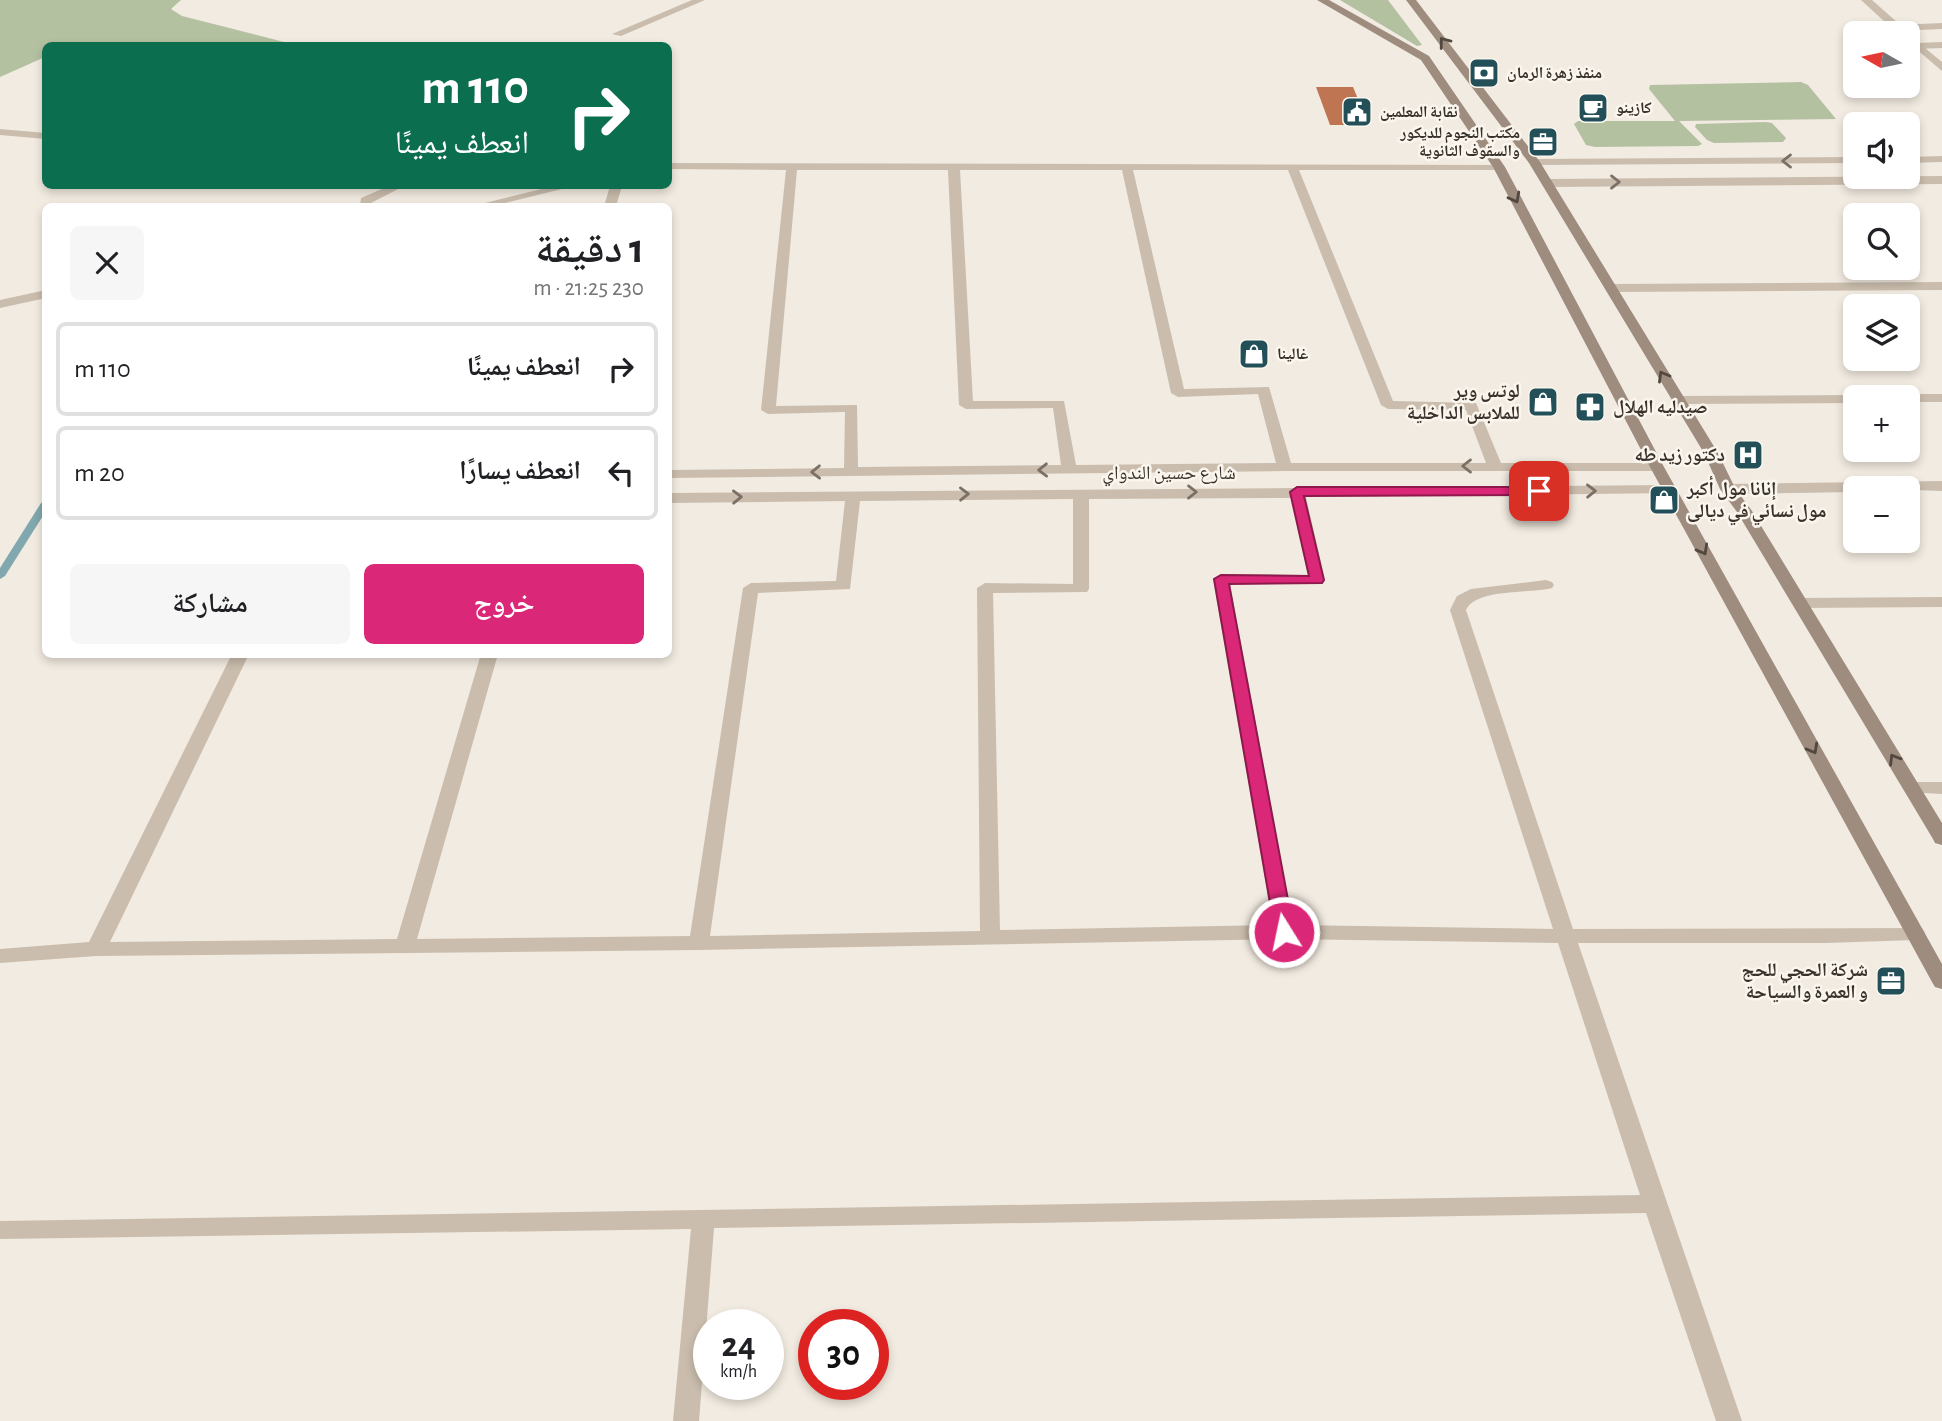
<!DOCTYPE html>
<html lang="ar">
<meta charset="utf-8">
<style>
body{margin:0;font-family:"Alegreya Sans","Noto Naskh Arabic",sans-serif;background:#f6f6f6;color:#202124;direction:rtl;height:100vh;display:flex;flex-direction:column;font-size:26px;white-space:nowrap}
*{box-sizing:border-box;margin:0}
p{font-size:23px;color:#757577}
.icon{flex:none;width:38px;height:38px;fill:none;stroke:currentColor;stroke-width:2;stroke-linecap:round;stroke-linejoin:round}
.map{position:relative;flex:1;overflow:hidden;direction:ltr}
.side{position:absolute;left:42px;top:203px;width:630px;height:455px;display:flex;flex-direction:column;background:#fff;border-radius:10px;box-shadow:0 4px 10px #0003;direction:rtl}
.side>*{flex:none}
.top-card{position:absolute;left:42px;top:42px;width:630px;height:147px;border-radius:10px;box-shadow:0 4px 10px #0003;direction:rtl;background:#0b6e4f;color:#fff;overflow:hidden}
.needle{width:46px;rotate:279deg}
.controls{position:absolute;left:1843px;top:21px;display:grid;gap:14px}
.controls a{display:grid;place-items:center;width:77px;height:77px;border-radius:10px;background:#fff;box-shadow:0 4px 10px #0003;font-size:35px}
.speed{position:absolute;left:693px;top:1309px;display:flex;gap:14px;font-size:35px;font-weight:700;text-align:center}
.speed>*{display:grid;place-content:center;width:91px;height:91px;border-radius:50%;background:#fff;box-shadow:0 4px 10px #0003;line-height:1}
.speed small{font-size:18px;font-weight:400}
.speed .limit{border:10px solid #d22;background:#fff;color:#111}
.pin{position:absolute;display:grid;place-items:center;width:60px;height:60px;color:#fff;margin:-30px;border-radius:14px;box-shadow:0 4px 10px #0006}
.me{position:absolute;width:77px;margin:-38px;rotate:350deg;stroke-linejoin:round;filter:drop-shadow(0 0 5px #0008)}
.turn{display:flex;align-items:center;gap:24px;height:147px;padding:0 28px;font-size:32px}
.turn .icon{width:91px;height:91px;stroke-width:2.5}
.turn b{display:block;font-size:49px;line-height:60px}
.round{display:grid;place-items:center;flex:none;width:74px;height:74px;border-radius:10px;background:#f6f6f6}
.head{display:flex;align-items:center;justify-content:space-between;height:119px;padding:0 28px}
h1{font-size:42px;font-weight:600;line-height:52px}
.button{display:flex;gap:14px;margin-top:auto;padding:14px 28px}
.button a{flex:1;height:80px;border-radius:10px;background:#db2777;color:#fff;font-size:28px;font-weight:600;line-height:80px;text-align:center}
.button a+a{background:#f6f6f6;color:#202124}
ul{padding:0;list-style:none}
li{display:flex;align-items:center;gap:21px;height:94px;margin:0 14px 10px;padding:0 14px;border:4px solid #e0e0e0;border-radius:10px}
li div{flex:1}
li b{display:block;font-size:26px}
li em{font-style:normal}
.map>svg:first-child{display:block}
.green{fill:#b4c1a1}
.lines{fill:none;stroke-linecap:round;stroke-linejoin:round}
.stream{fill:#81a8ae;fill-rule:evenodd}
.building{fill:#bf7552}
.minor{fill:#cabdad;fill-rule:evenodd}
.tertiary{fill:#cabdad;fill-rule:evenodd}
.secondary{fill:#9e8c7e;fill-rule:evenodd}
.oneway{stroke:#524840}
.oneway2{stroke:#7a7066}
.route{fill:#db2777;stroke:#8e194d;stroke-width:2}
.labels{text-anchor:middle;dominant-baseline:central;stroke-width:5;stroke-linejoin:round;paint-order:stroke}
.far-poi-label{font-size:16px;font-weight:bold;fill:#39312b;stroke:#faf5ed;text-anchor:start}
.poi-label{font-size:19px;font-weight:bold;fill:#39312b;stroke:#faf5ed;text-anchor:end}
.street-label{font-size:19px;fill:#39312b;stroke:#faf5ed}
</style>
<div class="map">
<svg width="1942" height="1421" viewBox="0 0 1942 1421">
<rect width="100%" height="100%" fill="#f2ebe1"/>
<!-- green -->
<g class="green">
<polygon points="0,0 181,0 171,9 182,16 284,42 283,46 46,46 45,57 0,77"/>
<polygon points="1340,0 1388,0 1422,45 1417,46"/>
<polygon points="1801,82 1808,85 1836,119 1679,121 1702,144 1698,146 1595,147 1586,145 1574,124 1578,121 1675,121 1649,89 1650,85"/>
<polygon points="1766,122 1772,123 1786,138 1783,142 1714,143 1707,140 1695,127 1696,124"/>
</g>
<g class="lines">
<!-- stream -->
<polygon class="stream" points="46,500 46,511 5,576 0,579 0,568 41,503"/>
</g>
<!-- building -->
<polygon class="building" points="1316,87 1353,87 1369,125 1330,125"/>
<g class="lines">
<!-- minor -->
<g class="minor">
<polygon points="692,0 705,0 621,36 612,34"/>
<polygon points="1942,23 1942,29 1897,31 1892,28 1897,25"/>
<polygon points="1942,42 1942,48 1917,49 1912,46 1917,43"/>
<polygon points="0,129 46,133 46,139 0,135"/>
<path d="M668,163L1503,165V169L1499,170H1299L1393,401L1476,403L1501,463H1657L1664,467L1657,471H1285L668,478V470L844,468L845,412L768,414L761,410L786,170L668,169ZM797,170H948L959,405L966,409L1053,408L1061,465L858,467L857,405L776,406ZM960,170H1122L1171,393L1178,397L1258,394L1276,463L1076,465L1064,401H973ZM1133,170H1288L1381,405L1388,409L1466,410L1486,463H1291L1269,387L1184,389Z"/>
<polygon points="389,186 404,186 371,203 372,206 360,206 361,198"/>
<polygon points="554,186 574,186 493,206 473,206"/>
<polygon points="610,186 622,186 616,206 604,206"/>
<polygon points="1942,282 1942,290 1612,292 1606,288 1612,284"/>
<polygon points="46,290 46,298 0,308 0,300"/>
<polygon points="1908,394 1942,394 1942,402 1908,402 1908,397 1901,397"/>
<polygon points="1855,395 1861,397 1855,397 1855,403 1677,404 1670,400 1677,396"/>
<path d="M1670,485L1678,490L1675,493L1306,497L1325,580L1323,583L1230,584L1293,925L1553,929L1450,610L1457,596L1471,589L1546,580L1552,582L1554,585L1552,588C1529,594 1476,588 1466,610L1573,929L1922,928L1925,933L1922,938L1915,940L1826,943H1578L1742,1421H1716L1646,1213L714,1228L699,1421H673L691,1229L0,1239V1221L1640,1195L1558,943L1284,939L699,950L96,956L0,963V949L89,942L232,654H249L110,942L397,939L481,654H498L417,939L690,936L743,588L751,583L836,581L845,501L668,503V493ZM1291,498L1308,575L1221,574L1213,579L1273,925L1000,930L993,593L1087,592L1089,589V499ZM1073,499V584L985,583L977,588L980,931L710,936L758,593L850,589L860,501Z"/>
<polygon points="1942,597 1942,607 1799,608 1791,603 1799,598"/>
<polygon points="1912,782 1942,782 1942,794 1906,792 1903,788 1906,784"/>
</g>
<!-- tertiary -->
<g class="tertiary">
<polygon points="1861,0 1872,0 1907,31 1908,33 1908,34 1897,33"/>
<polygon points="1908,34 1942,62 1942,71 1908,42"/>
<polygon points="1942,156 1942,162 1908,163 1908,157"/>
<polygon points="1855,157 1855,163 1534,165 1528,162 1534,159"/>
<polygon points="1942,176 1942,184 1547,187 1541,183 1547,179"/>
<polygon points="1942,481 1942,491 1855,488 1855,492 1728,494 1720,489 1728,484"/>
</g>
<!-- secondary -->
<g class="secondary">
<polygon points="1317,0 1329,0 1429,56 1505,167 1664,467 1942,964 1942,989 1935,987 1932,982 1650,467 1493,167 1421,60"/>
<polygon points="1406,0 1416,0 1540,162 1718,453 1735,488 1752,511 1942,823 1942,845 1935,843 1933,839 1737,512 1720,489 1704,453 1529,163"/>
</g>
</g>
<!-- one-way arrows -->
<defs><path id="oneway-chevron" d="M-2-3.5L2.5 0L-2 3.5" fill="none" stroke-width="1.6" stroke-linecap="round" stroke-linejoin="round" transform="scale(1.75)"/></defs>
<g class="oneway">
<use href="#oneway-chevron" transform="translate(1444 42) rotate(-127)"/>
<use href="#oneway-chevron" transform="translate(1515 198) rotate(62)"/>
<use href="#oneway-chevron" transform="translate(1663 376) rotate(-120)"/>
<use href="#oneway-chevron" transform="translate(1703 550) rotate(61)"/>
<use href="#oneway-chevron" transform="translate(1813 749) rotate(61)"/>
<use href="#oneway-chevron" transform="translate(1894 759) rotate(-121)"/>
</g>
<g class="oneway2">
<use href="#oneway-chevron" transform="translate(1787 161) rotate(180)"/>
<use href="#oneway-chevron" transform="translate(1615 182)"/>
<use href="#oneway-chevron" transform="translate(1467 466) rotate(180)"/>
<use href="#oneway-chevron" transform="translate(1043 470) rotate(179)"/>
<use href="#oneway-chevron" transform="translate(816 472) rotate(179)"/>
<use href="#oneway-chevron" transform="translate(1591 491) rotate(-1)"/>
<use href="#oneway-chevron" transform="translate(1192 492)"/>
<use href="#oneway-chevron" transform="translate(964 494) rotate(-1)"/>
<use href="#oneway-chevron" transform="translate(737 497) rotate(-1)"/>
</g>
<!-- route -->
<polygon class="route" points="1297,487 1539,487 1546,491 1539,495 1304,496 1324,580 1322,583 1229,584 1294,932 1291,936 1278,936 1275,932 1214,579 1221,575 1309,576 1290,492"/>
<!-- icons -->
<defs>
<g id="bank-square" transform="scale(1.575)"><rect x="-9" y="-9" width="18" height="18" rx="4" fill="#235058" stroke="#faf5ed"/><path d="M-6-4H6V4H-6ZM0-2.3a2.3 2.3 0 1 0 0 4.6a2.3 2.3 0 1 0 0-4.6Z" fill="#fff"/></g>
<g id="cafe-square" transform="scale(1.575)"><rect x="-9" y="-9" width="18" height="18" rx="4" fill="#235058" stroke="#faf5ed"/><path d="M-5.5-4.5H6V0H3Q3 3.5 0 3.5H-2.5Q-5.5 3.5-5.5 0ZM3-3.2v2h1.7v-2ZM-6 4.5H4V6H-6Z" fill="#fff"/></g>
<g id="civic-square" transform="scale(1.575)"><rect x="-9" y="-9" width="18" height="18" rx="4" fill="#235058" stroke="#faf5ed"/><path d="M-.6-6.5H3V-4.5H.6V-3L4-1V1h2V6H-6V1h2V-1L-.6-3ZM-1.2 2.5V6h2.4V2.5Z" fill="#fff"/></g>
<g id="office-square" transform="scale(1.575)"><rect x="-9" y="-9" width="18" height="18" rx="4" fill="#235058" stroke="#faf5ed"/><path d="M-6-3h4V-5.5h4V-3h4V5H-6ZM-1-4.5V-3h2v-1.5ZM-6 0V1H6V0Z" fill="#fff"/></g>
<g id="shop-square" transform="scale(1.575)"><rect x="-9" y="-9" width="18" height="18" rx="4" fill="#235058" stroke="#faf5ed"/><path d="M-5-2.5h2.3a2.7 3.5 0 0 1 5.4 0H5L5.5 6h-11ZM-1.5-2.5h3a1.5 2.3 0 0 0-3 0Z" fill="#fff"/></g>
<g id="pharmacy-square" transform="scale(1.575)"><rect x="-9" y="-9" width="18" height="18" rx="4" fill="#235058" stroke="#faf5ed"/><path d="M-2-6h4v4h4v4h-4v4h-4v-4h-4v-4h4Z" fill="#fff"/></g>
<g id="hospital-square" transform="scale(1.575)"><rect x="-9" y="-9" width="18" height="18" rx="4" fill="#235058" stroke="#faf5ed"/><path d="M-5-5h3v3.5h4V-5h3V5h-3V1.5h-4V5h-3Z" fill="#fff"/></g>
</defs>
<g fill-rule="evenodd">
<use href="#bank-square" x="1484" y="73"/>
<use href="#cafe-square" x="1593" y="108"/>
<use href="#civic-square" x="1357" y="112"/>
<use href="#office-square" x="1543" y="142"/>
<use href="#shop-square" x="1254" y="354"/>
<use href="#shop-square" x="1543" y="402"/>
<use href="#pharmacy-square" x="1590" y="407"/>
<use href="#hospital-square" x="1748" y="455"/>
<use href="#shop-square" x="1664" y="500"/>
<use href="#office-square" x="1891" y="981"/>
</g>
<g class="labels">
<!-- far-poi labels -->
<g class="far-poi-label">
<text x="1507" y="73">منفذ زهرة الرمان</text>
<text x="1616" y="108">كازينو</text>
<text x="1380" y="112">نقابة المعلمين</text>
<text x="1520" y="133" text-anchor="end">مكتب النجوم للديكور<tspan x="1520" dy="18">والسقوف الثانوية</tspan></text>
<text x="1277" y="354">غالينا</text>
</g>
<!-- poi labels -->
<g class="poi-label">
<text x="1520" y="391">لوتس وير<tspan x="1520" dy="22">للملابس الداخلية</tspan></text>
<text x="1613" y="407" text-anchor="start">صيدليه الهلال</text>
<text x="1725" y="455">دكتور زيد طه</text>
<text x="1687" y="489" text-anchor="start">إنانا مول أكبر<tspan x="1687" dy="22">مول نسائي في ديالى</tspan></text>
<text x="1868" y="970">شركة الحجي للحج<tspan x="1868" dy="22">و العمرة والسياحة</tspan></text>
</g>
<!-- street labels -->
<g class="street-label">
<text x="1169" y="473">شارع حسين الندواي</text>
</g>
</g>
</svg>
<div class="controls">
<a><svg class="needle" viewBox="-14 -14 28 28"><path d="M0-13l5 13h-10z" fill="#e53935"/><path d="M0 13l5-13h-10z" fill="#757577"/></svg></a>
<a><svg class="icon" aria-label="sound" viewBox="0 0 24 24"><path d="M4 9h4l5-4v14l-5-4H4zM17 9q2 3 0 6"/></svg></a>
<a><svg class="icon" aria-label="search" viewBox="0 0 24 24"><circle cx="10" cy="10" r="6"/><path d="M15 15l6 6"/></svg></a>
<a><svg class="icon" aria-label="layers" viewBox="0 0 24 24"><path d="M12 4l9 5-9 5-9-5zM3 14l9 5 9-5"/></svg></a>
<a>+</a>
<a>−</a>
</div>
<div class="speed"><div>24<small>km/h</small></div><div class="limit">30</div></div>
<div class="pin" style="left:1539px;top:491px;background:#d93025"><svg class="icon" aria-label="arrive" viewBox="0 0 24 24"><path d="M6 21V4h12l-3 4 3 4H6"/></svg></div>
<svg class="me" style="left:1284px;top:932px" viewBox="-20 -20 40 40"><circle r="17" fill="#db2777" stroke="#fff" stroke-width="3"/><path d="M0-11L8 9 0 5-8 9z" fill="#fff"/></svg>
<div class="top-card">
<div class="turn"><svg class="icon" aria-label="right" viewBox="0 0 24 24"><path d="M7 20v-9h11M14 6l5 5-5 5"/></svg><div><b>110 m</b>انعطف يمينًا</div></div>
</div>
<section class="side">
<div class="head"><div><h1>1 دقيقة</h1><p>230 m · 21:25</p></div><a class="round"><svg class="icon" aria-label="close" viewBox="0 0 24 24"><path d="M6 6l12 12M18 6L6 18"/></svg></a></div>
<ul>
<li><svg class="icon" aria-label="right" viewBox="0 0 24 24"><path d="M7 20v-9h11M14 6l5 5-5 5"/></svg><div><b>انعطف يمينًا</b></div><em>110 m</em></li>
<li><svg class="icon" aria-label="left" viewBox="0 0 24 24"><path d="M17 20v-9H6M10 6l-5 5 5 5"/></svg><div><b>انعطف يسارًا</b></div><em>20 m</em></li>
</ul>
<div class="button"><a>خروج</a><a>مشاركة</a></div>
</section>
</div>
